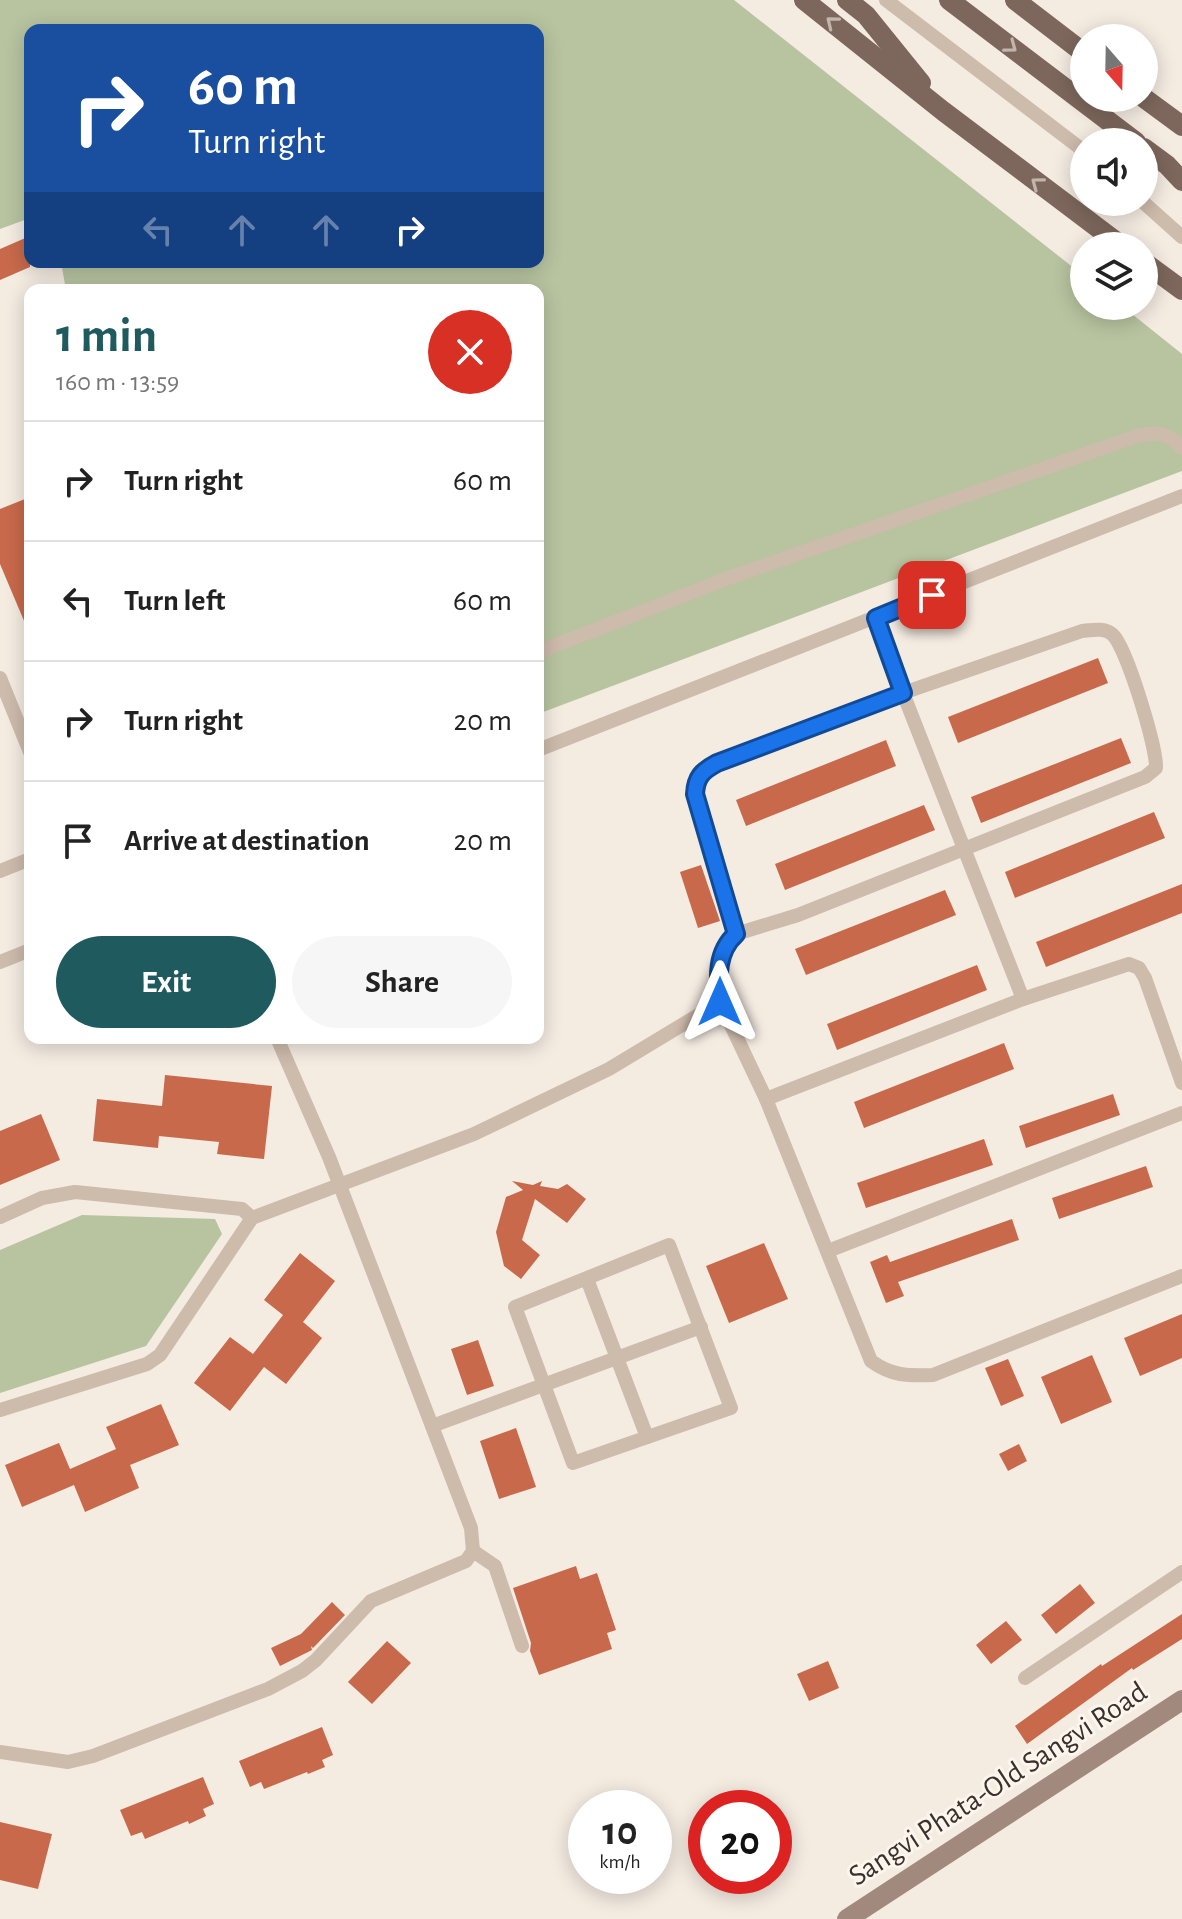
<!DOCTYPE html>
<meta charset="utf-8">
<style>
body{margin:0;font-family:"Alegreya Sans",sans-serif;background:#f6f6f6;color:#222;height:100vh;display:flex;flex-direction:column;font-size:30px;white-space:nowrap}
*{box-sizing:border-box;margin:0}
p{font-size:26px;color:#767676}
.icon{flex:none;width:44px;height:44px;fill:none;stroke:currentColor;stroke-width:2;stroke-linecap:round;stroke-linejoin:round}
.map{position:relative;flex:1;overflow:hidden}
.side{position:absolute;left:24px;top:284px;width:520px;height:760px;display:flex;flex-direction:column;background:#fff;border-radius:16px;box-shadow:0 4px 20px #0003}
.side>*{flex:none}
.hud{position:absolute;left:24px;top:24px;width:520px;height:244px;border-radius:16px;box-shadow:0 4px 20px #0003;background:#1a4fa0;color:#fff;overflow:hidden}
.needle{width:52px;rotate:160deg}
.buttons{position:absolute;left:1070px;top:24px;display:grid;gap:16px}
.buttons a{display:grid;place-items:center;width:88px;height:88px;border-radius:50%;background:#fff;box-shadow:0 4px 20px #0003;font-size:40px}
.speed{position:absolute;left:568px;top:1790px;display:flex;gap:16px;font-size:40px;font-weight:700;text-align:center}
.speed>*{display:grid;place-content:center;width:104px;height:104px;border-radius:50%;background:#fff;box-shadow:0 4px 20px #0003;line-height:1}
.speed small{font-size:20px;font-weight:400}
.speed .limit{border:12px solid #d22;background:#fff;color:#111}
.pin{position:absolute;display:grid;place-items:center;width:68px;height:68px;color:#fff;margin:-34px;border-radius:16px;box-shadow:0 4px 12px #0006}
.me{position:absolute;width:88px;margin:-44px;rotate:0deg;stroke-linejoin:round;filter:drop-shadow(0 0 6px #0008)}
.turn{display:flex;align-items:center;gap:28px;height:168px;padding:0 32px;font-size:36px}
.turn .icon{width:104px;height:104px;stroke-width:2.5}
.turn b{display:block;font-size:56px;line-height:68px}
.lanes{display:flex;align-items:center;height:76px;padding:0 32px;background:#0003;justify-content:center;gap:40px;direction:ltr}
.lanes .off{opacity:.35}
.round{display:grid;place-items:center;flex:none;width:84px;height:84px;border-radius:42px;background:#f6f6f6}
.summary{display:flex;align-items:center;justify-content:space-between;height:136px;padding:0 32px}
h1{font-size:48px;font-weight:700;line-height:60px;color:#1f5a5e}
.cta{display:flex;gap:16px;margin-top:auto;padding:16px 32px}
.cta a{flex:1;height:92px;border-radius:48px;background:#1f5a5e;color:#fff;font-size:32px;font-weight:700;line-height:92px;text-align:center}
.cta a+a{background:#f6f6f6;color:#222}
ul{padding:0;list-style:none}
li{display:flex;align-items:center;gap:24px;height:120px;padding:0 32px;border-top:2px solid #e0e0e0}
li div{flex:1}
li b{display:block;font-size:30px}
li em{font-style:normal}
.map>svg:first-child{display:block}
.green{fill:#b8c4a0}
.building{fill:#c8694b}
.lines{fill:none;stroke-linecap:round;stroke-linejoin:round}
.service{stroke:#cdbbac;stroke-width:14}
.secondary{stroke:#a18a7d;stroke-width:20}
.primary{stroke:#7d675c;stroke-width:20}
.oneway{stroke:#c2b5ac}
.route-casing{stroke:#114b97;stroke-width:20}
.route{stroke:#1a73e8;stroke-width:14}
.labels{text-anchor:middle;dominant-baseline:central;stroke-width:6;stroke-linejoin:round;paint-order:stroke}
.street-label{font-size:30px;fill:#3b302b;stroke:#fbf5ee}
</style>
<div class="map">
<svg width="1182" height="1919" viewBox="0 0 1182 1919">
<rect width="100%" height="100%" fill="#f4ebe1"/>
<!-- green -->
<g class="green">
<polygon points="0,0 734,0 1084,276 1084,306 1122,306 1182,354 1182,471 538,714 538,290 66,290 61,262 538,262 538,30 30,30 30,218 0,229"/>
<polygon points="82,1215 215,1219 222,1234 146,1346 0,1393 0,1250"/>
</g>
<!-- building -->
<g class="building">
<polygon points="30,236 30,267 0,280 0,249"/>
<polygon points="30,497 30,635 0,564 0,509"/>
<polygon points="1098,658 1108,683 958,743 948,717"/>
<polygon points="1121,738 1131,763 981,823 971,797"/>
<polygon points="886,740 896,766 746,826 736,800"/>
<polygon points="924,805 935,830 785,890 775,864"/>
<polygon points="1154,812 1165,838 1015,898 1005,872"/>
<polygon points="701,865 720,921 698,928 680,872"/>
<polygon points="1182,884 1182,913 1046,967 1036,942"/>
<polygon points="945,890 956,915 806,975 795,949"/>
<polygon points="977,965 987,990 837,1050 827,1024"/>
<polygon points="1004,1043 1014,1069 864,1128 854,1102"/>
<polygon points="165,1075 272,1086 264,1159 217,1154 219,1142 159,1136 158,1148 93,1141 97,1099 162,1106"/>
<polygon points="1113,1094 1120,1115 1026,1148 1019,1126"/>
<polygon points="41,1114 60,1160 0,1185 0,1131"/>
<polygon points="984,1139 993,1165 866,1208 857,1183"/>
<polygon points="1146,1166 1153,1187 1059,1219 1052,1198"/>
<polygon points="512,1181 533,1185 542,1181 540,1186 558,1189 567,1184 586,1199 567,1223 535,1199 522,1240 540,1255 521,1279 504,1266 496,1232 506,1197 523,1190"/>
<polygon points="1012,1219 1019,1240 898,1282 904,1296 886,1303 870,1262 887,1255 890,1262"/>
<polygon points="764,1243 788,1299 729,1323 706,1266"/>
<polygon points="300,1253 335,1281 303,1322 322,1338 286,1384 264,1367 230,1411 194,1383 230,1337 253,1354 283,1315 264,1300"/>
<polygon points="1182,1314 1182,1358 1140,1376 1124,1338"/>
<polygon points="478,1340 494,1386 467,1395 451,1349"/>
<polygon points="1092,1355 1112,1402 1061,1424 1041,1377"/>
<polygon points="1008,1359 1024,1396 1001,1406 985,1368"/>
<polygon points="161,1404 179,1445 130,1465 139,1488 85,1512 74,1485 22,1507 5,1465 59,1443 70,1469 116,1449 106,1427"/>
<polygon points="516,1428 536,1487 499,1499 480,1441"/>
<polygon points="1019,1444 1027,1461 1008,1471 999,1454"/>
<polygon points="576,1566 580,1579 597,1573 616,1630 607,1633 612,1649 539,1675 530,1651 531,1643 513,1588"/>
<polygon points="1080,1584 1095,1603 1056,1634 1041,1615"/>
<polygon points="332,1602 345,1615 313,1648 311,1646 312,1650 280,1666 271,1648 301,1634"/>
<polygon points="1182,1614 1182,1639 1133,1670 1132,1668 1027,1744 1015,1726 1101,1664 1102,1666"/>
<polygon points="1006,1621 1022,1640 991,1664 976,1645"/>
<polygon points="387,1641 411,1663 372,1704 348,1682"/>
<polygon points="828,1661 839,1688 809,1701 797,1674"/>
<polygon points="322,1727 333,1755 322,1760 325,1767 308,1774 307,1772 264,1789 261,1782 250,1787 239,1761"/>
<polygon points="203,1777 214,1804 203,1809 206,1816 189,1824 188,1821 145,1839 142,1832 131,1836 120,1810"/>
<polygon points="0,1822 52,1834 38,1889 0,1880"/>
</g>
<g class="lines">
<!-- service -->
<g class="service">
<polyline points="886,0 1084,151"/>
<polyline points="1143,202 1182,237"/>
<path d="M538,652L731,577L1140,435C1160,432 1168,433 1182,448"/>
<polyline points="0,678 30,752"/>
<polyline points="538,750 1182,496"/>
<polyline points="0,871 30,859"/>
<path d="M736,934L798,915L1145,777L1156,768C1157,748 1127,649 1113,635C1105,627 1092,630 1082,631L903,693L1023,999"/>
<polyline points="0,962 30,950"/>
<polyline points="720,1002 766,1099 1023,999 1129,964 1139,968 1145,978 1182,1083"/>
<path d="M766,1099L871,1361C892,1376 907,1376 933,1375L1182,1276"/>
<polyline points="0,1217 42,1198 75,1192 242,1209 252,1218"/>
<polygon points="669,1245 731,1408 573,1463 515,1307"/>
<polyline points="828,1251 1182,1113"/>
<polyline points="587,1279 647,1437"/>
<path d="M0,1410L147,1364L160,1355L252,1218L474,1134L609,1069L720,1002C718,977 716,952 736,934L695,794C696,777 702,771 717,763L903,693L876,618"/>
<polyline points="432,1426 701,1327"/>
<polyline points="473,1551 495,1566 522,1646"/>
<polyline points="1025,1678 1182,1572"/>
<polyline points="0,1752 68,1762 93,1756 268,1689 302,1671 316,1660 371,1601 466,1561 473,1551 471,1528 329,1157 277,1038"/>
</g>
<!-- secondary -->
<polyline class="secondary" points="847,1919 1182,1700"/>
<!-- primary -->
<g class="primary">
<polyline points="804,0 943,111 1122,246"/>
<polyline points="847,0 866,15 921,83"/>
<polyline points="949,0 1136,142"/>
<polyline points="1015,0 1084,53"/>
<polyline points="1144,98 1182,126"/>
<polyline points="1144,148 1167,165 1182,181"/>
<polyline points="1144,262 1182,290"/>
</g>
</g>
<!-- one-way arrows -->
<defs><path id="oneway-chevron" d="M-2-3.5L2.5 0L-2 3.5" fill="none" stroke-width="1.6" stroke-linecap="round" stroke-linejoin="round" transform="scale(2)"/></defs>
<g class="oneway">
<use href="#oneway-chevron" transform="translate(832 22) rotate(-141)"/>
<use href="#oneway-chevron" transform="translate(1011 47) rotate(37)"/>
<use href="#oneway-chevron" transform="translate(1037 183) rotate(-143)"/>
</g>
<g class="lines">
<!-- route casing -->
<g class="route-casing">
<path id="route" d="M720,1002C718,977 716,952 736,934L695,794C696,777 702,771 717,763L903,693L876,618L932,595"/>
</g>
<!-- route -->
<use href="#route" class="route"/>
</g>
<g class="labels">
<!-- street labels -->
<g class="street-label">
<text transform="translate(998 1784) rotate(-33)">Sangvi Phata-Old Sangvi Road</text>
</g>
</g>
</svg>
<div class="buttons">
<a><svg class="needle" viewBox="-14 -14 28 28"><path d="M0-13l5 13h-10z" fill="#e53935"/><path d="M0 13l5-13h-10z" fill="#767676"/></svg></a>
<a><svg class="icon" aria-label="sound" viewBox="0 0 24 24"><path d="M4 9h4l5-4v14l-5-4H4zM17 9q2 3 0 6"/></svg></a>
<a><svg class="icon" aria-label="layers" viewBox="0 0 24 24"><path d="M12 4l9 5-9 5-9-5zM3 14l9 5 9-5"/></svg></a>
</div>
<div class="speed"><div>10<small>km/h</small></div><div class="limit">20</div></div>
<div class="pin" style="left:932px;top:595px;background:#d93025"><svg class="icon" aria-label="arrive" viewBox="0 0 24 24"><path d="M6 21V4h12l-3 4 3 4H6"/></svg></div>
<svg class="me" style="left:720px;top:1002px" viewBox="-20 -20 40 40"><path d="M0-17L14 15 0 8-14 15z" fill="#1a73e8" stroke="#fff" stroke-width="4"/></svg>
<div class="hud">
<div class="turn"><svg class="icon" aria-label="right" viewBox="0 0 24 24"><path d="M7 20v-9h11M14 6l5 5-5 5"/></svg><div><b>60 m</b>Turn right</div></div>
<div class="lanes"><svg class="icon off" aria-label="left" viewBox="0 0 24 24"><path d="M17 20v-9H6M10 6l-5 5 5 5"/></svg><svg class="icon off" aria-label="ahead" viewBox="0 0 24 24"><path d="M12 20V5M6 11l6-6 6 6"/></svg><svg class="icon off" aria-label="ahead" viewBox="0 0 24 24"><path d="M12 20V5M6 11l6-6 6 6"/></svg><svg class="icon" aria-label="right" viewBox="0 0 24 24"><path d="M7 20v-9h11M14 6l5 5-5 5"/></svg></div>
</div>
<section class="side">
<div class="summary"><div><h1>1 min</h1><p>160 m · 13:59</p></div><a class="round" style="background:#d93025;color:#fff"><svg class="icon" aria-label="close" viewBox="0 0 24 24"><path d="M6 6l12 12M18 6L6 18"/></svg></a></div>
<ul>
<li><svg class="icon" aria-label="right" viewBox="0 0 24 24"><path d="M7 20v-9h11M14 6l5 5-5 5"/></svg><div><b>Turn right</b></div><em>60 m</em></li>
<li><svg class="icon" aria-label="left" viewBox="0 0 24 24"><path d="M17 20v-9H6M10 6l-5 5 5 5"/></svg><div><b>Turn left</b></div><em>60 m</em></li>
<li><svg class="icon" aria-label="right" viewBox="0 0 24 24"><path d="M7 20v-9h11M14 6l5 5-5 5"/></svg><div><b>Turn right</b></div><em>20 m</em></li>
<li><svg class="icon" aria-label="arrive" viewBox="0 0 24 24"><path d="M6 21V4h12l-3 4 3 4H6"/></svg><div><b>Arrive at destination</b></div><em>20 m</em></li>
</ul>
<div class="cta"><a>Exit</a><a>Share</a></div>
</section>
</div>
